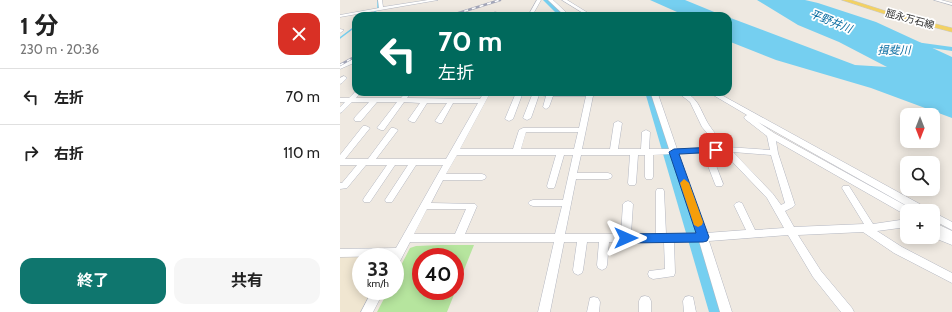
<!DOCTYPE html>
<html lang="ja">
<meta charset="utf-8">
<style>
body{margin:0;font-family:Cabin,"Noto Sans JP",sans-serif;background:#f6f6f6;color:#222;height:100vh;display:flex;flex-direction:column;font-size:15px;white-space:nowrap}
*{box-sizing:border-box;margin:0}
p{font-size:13px;color:#767676}
.icon{flex:none;width:22px;height:22px;fill:none;stroke:currentColor;stroke-width:2;stroke-linecap:round;stroke-linejoin:round}
.map{position:relative;flex:1;overflow:hidden}
.panel{display:flex;flex-direction:column;background:#fff;width:340px}
.panel>*{flex:none}
.guide{position:absolute;left:12px;top:12px;width:380px;height:84px;border-radius:12px;box-shadow:0 2px 10px #0003;background:#00695c;color:#fff;overflow:hidden}
.needle{width:26px;rotate:180deg}
.fabs{position:absolute;left:560px;top:108px;display:grid;gap:8px}
.fabs a{display:grid;place-items:center;width:40px;height:40px;border-radius:8px;background:#fff;box-shadow:0 2px 10px #0003;font-size:20px}
.speed{position:absolute;left:12px;top:248px;display:flex;gap:8px;font-size:20px;font-weight:700;text-align:center}
.speed>*{display:grid;place-content:center;width:52px;height:52px;border-radius:50%;background:#fff;box-shadow:0 2px 10px #0003;line-height:1}
.speed small{font-size:10px;font-weight:400}
.speed .limit{border:6px solid #d22;background:#fff;color:#111}
.pin{position:absolute;display:grid;place-items:center;width:34px;height:34px;color:#fff;margin:-17px;border-radius:8px;box-shadow:0 2px 6px #0006}
.me{position:absolute;width:44px;margin:-22px;rotate:90deg;stroke-linejoin:round;filter:drop-shadow(0 0 3px #0008)}
.turn{display:flex;align-items:center;gap:14px;height:84px;padding:0 20px;font-size:18px}
.turn .icon{width:52px;height:52px;stroke-width:2.5}
.turn b{display:block;font-size:28px;line-height:34px}
.round{display:grid;place-items:center;flex:none;width:42px;height:42px;border-radius:12px;background:#f6f6f6}
.overview{display:flex;align-items:center;justify-content:space-between;height:68px;padding:0 20px}
h1{font-size:24px;font-weight:700;line-height:30px}
.button{display:flex;gap:8px;margin-top:auto;padding:8px 20px}
.button a{flex:1;height:46px;border-radius:12px;background:#0f766e;color:#fff;font-size:16px;font-weight:700;line-height:46px;text-align:center}
.button a+a{background:#f6f6f6;color:#222}
ul{padding:0;list-style:none}
li{display:flex;align-items:center;gap:12px;height:56px;padding:0 20px;border-top:1px solid #e0e0e0}
li div{flex:1}
li b{display:block;font-size:15px}
li em{font-style:normal}
main{display:flex;flex:1;min-height:0}
.map>svg:first-child{display:block}
.education{fill:#f0e6d1}
.green{fill:#b6e59e;fill-rule:evenodd}
.water{fill:#75cff0}
.lines{fill:none;stroke-linecap:round;stroke-linejoin:round}
.stream{stroke:#75cff0;stroke-width:1.5}
.river{fill:#75cff0;fill-rule:evenodd}
.minor-casing{stroke:#b4b7c1;stroke-width:1}
.major-casing{stroke:#c9c9c9;stroke-width:1}
.minor{fill:#fff;fill-rule:evenodd}
.major{fill:#f2d163;fill-rule:evenodd}
.rail-casing{stroke:#a3a6b8;stroke-width:2.5}
.rail{stroke:#fff;stroke-width:1.5;stroke-dasharray:4;stroke-linecap:butt}
.route{fill:#1a73e8;stroke:#114b97}
.slow{fill:#f59e0b}
.labels{text-anchor:middle;dominant-baseline:central;stroke-width:3.5;stroke-linejoin:round;paint-order:stroke}
.far-street-label{font-size:10px;fill:#2e2e2e;stroke:#fff}
.far-water-label{font-size:11px;font-style:italic;fill:#0d6fa3;stroke:#fff}
</style>
<main>
<section class="panel">
<div class="overview"><div><h1>1 分</h1><p>230 m · 20:36</p></div><a class="round" style="background:#d93025;color:#fff"><svg class="icon" aria-label="close" viewBox="0 0 24 24"><path d="M6 6l12 12M18 6L6 18"/></svg></a></div>
<ul>
<li><svg class="icon" aria-label="left" viewBox="0 0 24 24"><path d="M17 20v-9H6M10 6l-5 5 5 5"/></svg><div><b>左折</b></div><em>70 m</em></li>
<li><svg class="icon" aria-label="right" viewBox="0 0 24 24"><path d="M7 20v-9h11M14 6l5 5-5 5"/></svg><div><b>右折</b></div><em>110 m</em></li>
</ul>
<div class="button"><a>終了</a><a>共有</a></div>
</section>
<div class="map">
<svg width="612" height="312" viewBox="0 0 612 312">
<rect width="100%" height="100%" fill="#efe9e1"/>
<!-- education -->
<polygon class="education" points="0,255 52,255 51,257 21,257 21,291 32,291 20,312 0,312"/>
<!-- green -->
<path class="green" d="M101,245H134L107,312H37L48,291H55V277L70,248L76,246ZM81,257H115V291H81Z"/>
<!-- water -->
<g class="water">
<polygon points="310,0 345,0 384,16 346,16"/>
<polygon points="417,0 465,0 478,3 536,22 612,57 612,118 531,88 436,60 388,41 388,17 515,65 547,67 499,42 458,25"/>
</g>
<g class="lines">
<!-- stream -->
<g class="stream">
<polyline points="38,0 38,8"/>
<polyline points="29,16 37,10"/>
<polyline points="0,38 16,26"/>
</g>
<!-- river -->
<g class="river">
<polygon points="203,0 210,0 226,16 219,16"/>
<polygon points="568,41 612,47 612,51 571,45 567,43"/>
<polygon points="305,92 315,92 385,312 369,312"/>
</g>
<!-- minor casing -->
<g class="minor-casing">
<g id="minor">
<polygon points="38,0 42,0 43,7 88,0 98,0 0,17 0,15 39,8"/>
<polygon points="197,0 201,0 192,16 188,16"/>
<polygon points="208,0 213,0 230,16 225,16"/>
<polygon points="222,0 227,0 253,16 248,16"/>
<polygon points="594,0 601,0 612,3 612,5"/>
<polygon points="155,12 159,13 157,16 153,16"/>
<polygon points="128,15 143,15 145,16 128,16"/>
<polygon points="0,29 4,30 0,33"/>
<polygon points="16,58 16,62 0,69 0,65"/>
<polygon points="4,76 7,78 2,83 0,84 0,78"/>
<path d="M16,91V92H21L16,98H61L66,92H72L67,98L140,99L144,92H335L332,94H318L337,149L379,147L362,127L350,102L337,92C358,92 360,111 369,125C374,133 381,140 387,147L430,150L427,136L405,119L404,117L407,115L368,92H376L587,208L589,211H576L418,122L434,133L570,208L572,211H567V215L564,214L436,141L438,153L455,205L453,207L445,211L454,227L524,224L502,188L503,186H509L533,224L567,219V227L537,231L562,247L612,273V283L554,253L523,232L458,235L481,271L512,308L514,312H501L473,277L448,235L369,241L392,312H380L359,241L334,242L335,273L334,276L313,279L309,277L308,274L309,271L325,269L324,242H269L267,265L266,268L262,270L258,268L257,265L259,242H247L243,270L242,273L238,275L234,273L233,270L237,242H224L210,312H198L214,242H70L59,263L55,264V257L52,256L0,257V249L56,248L103,165H76L52,202H46L45,200L68,165H55L30,202H24L23,200L24,198L47,165H26L7,188L0,189V183H2L17,165H0V155L23,126H26L30,128L5,159H28L51,128H54L58,130L36,159H106L138,103H113L102,123H99L95,121L107,103H87L75,122H72L68,120L80,103L64,102L44,130H41L37,128L57,102H37L21,121H15L14,119L15,117L29,102H12L2,112L0,113V107L5,102H0V98H9ZM311,94L329,149H309L310,132L306,130L302,132L301,149H278L282,123L278,121L274,123L270,149H242L253,96ZM149,95H175L165,119L169,121L173,119L182,95H192L183,118L187,120L191,118L199,95L206,96L203,107L206,109L209,107L213,96H246L239,128H183L179,130L173,149H120ZM186,132H238L234,149H181ZM371,152H383L427,198L444,228L415,230L402,203L399,202L396,203L394,205L406,230L366,233L339,154L363,153L375,184L376,186H382L383,184ZM393,152L431,155L445,203L441,205L433,194ZM331,154L357,233L326,234L324,191L323,189H317L316,191V234H291L293,204L291,202L288,201L285,202L283,204L281,234H225L236,179H268L271,178L272,176L271,174L268,173H237L241,155H290L288,183L289,185H295L296,183L298,155H305V177L306,179H312L313,177V155ZM117,155H216L207,186L208,188H214L215,186L224,155H233L223,200H193L190,201L188,203L190,205L193,206H222L215,234H125L137,206L135,204L91,203L103,180H142L145,179L146,177L145,175L142,174H106ZM87,209H126L115,234H74Z"/>
<polygon points="593,212 612,222 612,230 593,220"/>
<polygon points="593,222 612,231 612,245 592,237"/>
<polygon points="32,291 44,291 33,312 21,312"/>
<polygon points="305,296 309,297 311,301 311,312 299,312 299,301 301,297"/>
<polygon points="349,296 353,297 356,312 344,312 343,301 345,297"/>
<polygon points="254,297 258,298 260,302 259,312 247,312 250,298"/>
</g>
</g>
<!-- major casing -->
<g class="major-casing">
<polygon id="major" points="502,0 511,0 555,14 612,28 612,32 551,16"/>
</g>
<!-- minor -->
<use href="#minor" class="minor"/>
<!-- major -->
<use href="#major" class="major"/>
<!-- rail casing -->
<g class="rail-casing">
<g id="rail">
<polyline points="109,16 160,0"/>
<polyline points="0,65 16,56"/>
</g>
</g>
<!-- rail -->
<use href="#rail" class="rail"/>
</g>
<!-- route -->
<polygon class="route" points="376,147 380,150 379,152 339,154 369,237 367,241 363,242 286,243 282,241 281,238 282,235 286,234 356,233 329,152 334,149"/>
<!-- slow -->
<polygon class="slow" points="344,179 349,183 363,222 362,225 358,227 354,225 340,183"/>
<g class="labels">
<!-- far-street labels -->
<g class="far-street-label">
<text transform="translate(570 19) rotate(15)">脛永万石線</text>
</g>
<!-- far-water labels -->
<g class="far-water-label">
<text transform="translate(491 21) rotate(22)">平野井川</text>
<text x="554" y="50">揖斐川</text>
</g>
</g>
</svg>
<div class="fabs">
<a><svg class="needle" viewBox="-14 -14 28 28"><path d="M0-13l5 13h-10z" fill="#e53935"/><path d="M0 13l5-13h-10z" fill="#767676"/></svg></a>
<a><svg class="icon" aria-label="search" viewBox="0 0 24 24"><circle cx="10" cy="10" r="6"/><path d="M15 15l6 6"/></svg></a>
<a>+</a>
</div>
<div class="speed"><div>33<small>km/h</small></div><div class="limit">40</div></div>
<div class="pin" style="left:376px;top:150px;background:#d93025"><svg class="icon" aria-label="arrive" viewBox="0 0 24 24"><path d="M6 21V4h12l-3 4 3 4H6"/></svg></div>
<svg class="me" style="left:286px;top:238px" viewBox="-20 -20 40 40"><path d="M0-17L14 15 0 8-14 15z" fill="#1a73e8" stroke="#fff" stroke-width="4"/></svg>
<div class="guide">
<div class="turn"><svg class="icon" aria-label="left" viewBox="0 0 24 24"><path d="M17 20v-9H6M10 6l-5 5 5 5"/></svg><div><b>70 m</b>左折</div></div>
</div>
</div>
</main>
